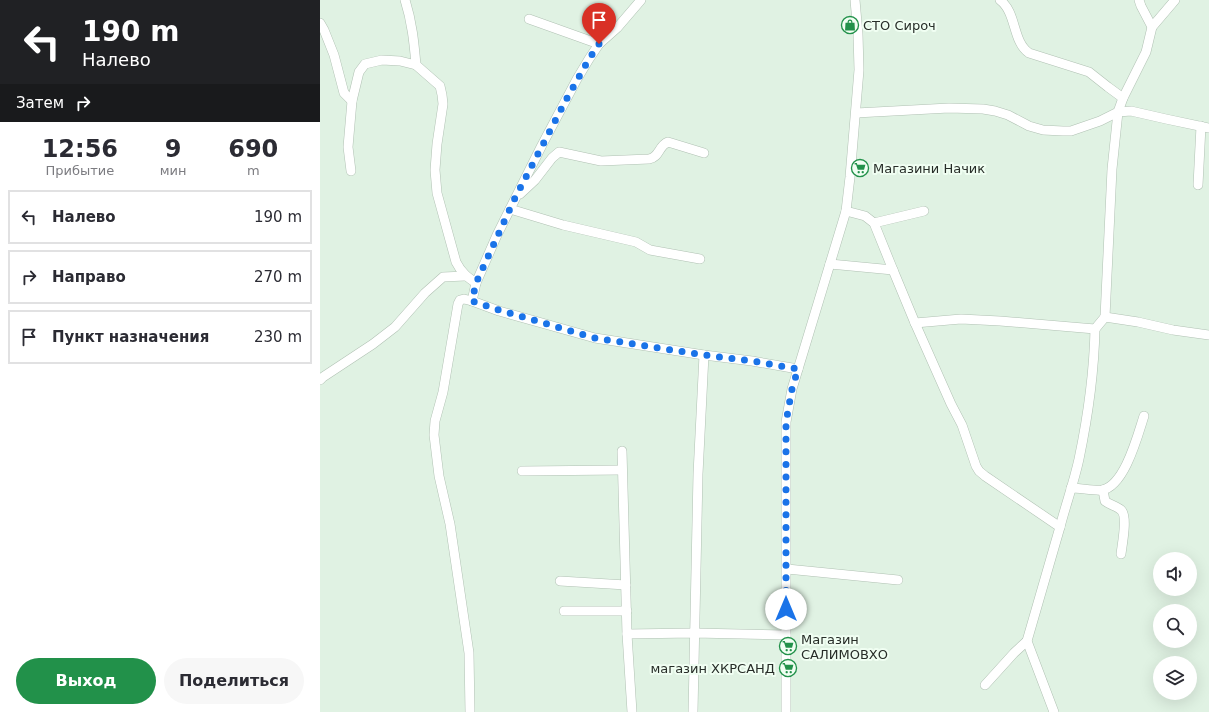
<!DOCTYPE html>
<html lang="ru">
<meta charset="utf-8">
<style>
body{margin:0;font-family:"DejaVu Sans",sans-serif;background:#f7f7f7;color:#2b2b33;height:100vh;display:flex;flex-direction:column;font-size:15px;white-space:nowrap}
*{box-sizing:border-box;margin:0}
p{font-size:13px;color:#7c7c81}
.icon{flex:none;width:22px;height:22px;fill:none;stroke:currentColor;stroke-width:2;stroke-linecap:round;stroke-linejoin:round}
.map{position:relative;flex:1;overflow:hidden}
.panel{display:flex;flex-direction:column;background:#fff;width:320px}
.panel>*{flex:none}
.top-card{background:#202124;color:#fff;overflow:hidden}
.buttons{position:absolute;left:833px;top:552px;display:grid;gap:8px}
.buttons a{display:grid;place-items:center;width:44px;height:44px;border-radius:50%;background:#fff;box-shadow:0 4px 16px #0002;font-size:20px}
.pin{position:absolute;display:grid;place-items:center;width:34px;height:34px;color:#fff;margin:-41px -17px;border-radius:50% 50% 50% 0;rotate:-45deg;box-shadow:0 0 4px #0007}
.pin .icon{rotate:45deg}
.me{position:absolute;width:44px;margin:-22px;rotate:0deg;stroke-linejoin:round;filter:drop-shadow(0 0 3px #0008)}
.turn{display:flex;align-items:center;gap:14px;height:84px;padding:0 16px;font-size:18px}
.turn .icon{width:52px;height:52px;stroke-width:2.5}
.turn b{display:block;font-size:28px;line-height:34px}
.then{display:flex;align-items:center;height:38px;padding:0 16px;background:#0003;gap:8px;font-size:15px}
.eta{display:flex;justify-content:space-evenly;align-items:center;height:68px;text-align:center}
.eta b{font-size:24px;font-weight:600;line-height:28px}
.button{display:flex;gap:8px;margin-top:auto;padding:8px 16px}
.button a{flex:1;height:46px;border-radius:24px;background:#22914a;color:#fff;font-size:16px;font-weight:600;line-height:46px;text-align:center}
.button a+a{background:#f7f7f7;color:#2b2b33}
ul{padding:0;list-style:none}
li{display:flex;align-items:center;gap:12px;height:54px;margin:0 8px 6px;padding:0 8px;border:2px solid #e1e1e2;border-radius:0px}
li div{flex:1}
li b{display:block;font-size:15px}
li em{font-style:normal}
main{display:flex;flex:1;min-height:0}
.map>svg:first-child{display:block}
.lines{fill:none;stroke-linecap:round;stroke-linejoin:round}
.minor-casing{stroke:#b0c1b3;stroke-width:10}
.minor{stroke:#fff;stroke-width:9}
.route{stroke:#1a73e8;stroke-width:7;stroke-dasharray:0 12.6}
.labels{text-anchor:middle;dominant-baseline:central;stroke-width:4;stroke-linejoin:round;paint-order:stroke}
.poi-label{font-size:13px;fill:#272d28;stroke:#f0fef2;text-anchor:start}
</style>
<main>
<section class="panel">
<div class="top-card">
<div class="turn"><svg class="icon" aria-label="left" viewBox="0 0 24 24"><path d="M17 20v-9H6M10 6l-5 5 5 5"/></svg><div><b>190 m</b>Налево</div></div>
<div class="then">Затем<svg class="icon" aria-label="right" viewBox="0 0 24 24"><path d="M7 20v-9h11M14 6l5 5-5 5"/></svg></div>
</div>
<div class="eta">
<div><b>12:56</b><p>Прибытие</p></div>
<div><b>9</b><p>мин</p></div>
<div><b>690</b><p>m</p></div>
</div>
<ul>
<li><svg class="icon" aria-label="left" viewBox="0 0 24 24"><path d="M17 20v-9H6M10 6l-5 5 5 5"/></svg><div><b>Налево</b></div><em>190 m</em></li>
<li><svg class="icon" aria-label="right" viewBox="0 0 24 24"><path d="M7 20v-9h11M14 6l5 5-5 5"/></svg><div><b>Направо</b></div><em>270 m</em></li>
<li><svg class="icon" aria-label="arrive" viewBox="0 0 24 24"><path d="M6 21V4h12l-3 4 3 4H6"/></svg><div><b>Пункт назначения</b></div><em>230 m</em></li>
</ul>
<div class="button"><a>Выход</a><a>Поделиться</a></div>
</section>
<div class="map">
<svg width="889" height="712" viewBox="0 0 889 712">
<rect width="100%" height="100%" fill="#e0f2e3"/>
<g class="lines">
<!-- minor casing -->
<g class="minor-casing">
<g id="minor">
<path d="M85,0C92,22 94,42 96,65"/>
<path d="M680,0C697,13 692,41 709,53L769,72L788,87L803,98"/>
<polyline points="819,0 821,6 832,27"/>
<polyline points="209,19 279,44"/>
<polyline points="0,23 4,30 14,55 24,93 32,101"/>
<polyline points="536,113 629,108 663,109 675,111 688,115 709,126 723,130 743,131 751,131 780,121 798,112 811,111 846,119 889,128"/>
<path d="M31,171L28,147L32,101L39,72L45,64L62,60L80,61L96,65L120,86L122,95L123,104L117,144L115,170L117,193L136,262C141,272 147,277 156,283"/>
<polyline points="878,185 881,126"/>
<path d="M200,194L215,180L232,158L239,152L281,161L329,159C340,157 338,146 348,142L384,153"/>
<polyline points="190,209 243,225 316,242 330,250 380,259"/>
<polyline points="526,211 545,216 554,223 573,270"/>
<polyline points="554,223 604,211"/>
<polyline points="510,264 573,270 595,323 631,404 642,425 656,466 659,471 665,476 740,527 707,641 734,712"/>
<polyline points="152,301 156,283 177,235 222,145 257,79 269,59 279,44 297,28 321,0"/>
<polyline points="785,317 792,169 798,112 803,98 826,52 832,27 855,0"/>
<polyline points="595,323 641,319 680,321 775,329 785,317 818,322 853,330 889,335"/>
<polyline points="0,380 3,377 53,344 75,327 105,293 123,277 145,276"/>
<polyline points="302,451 307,634 312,712"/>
<polyline points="202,471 302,470"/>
<path d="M751,488C760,488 775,491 782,490C805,486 818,434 824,416"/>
<path d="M783,490L785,501C790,505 797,506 801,510C808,516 802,545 801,554"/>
<path d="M740,527C746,504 754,482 759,459C768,416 774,373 775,329"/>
<polyline points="467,569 578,580"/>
<polyline points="240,581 306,585"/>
<polyline points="244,611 307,611"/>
<polyline points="307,634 374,633 466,635"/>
<polyline points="665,685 694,653 707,641"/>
<polyline points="150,712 149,653 130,524 119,476 114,435 115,421 123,392 138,304 140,300 144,299 152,301 179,311 275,338 384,355 432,361 478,369"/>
<polyline points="373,712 378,474 384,355"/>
<polyline points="466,712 466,422 472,389 526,211 530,177 539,70 538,34 535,0"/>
</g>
</g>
<!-- minor -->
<use href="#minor" class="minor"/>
</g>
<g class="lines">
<!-- route -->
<polyline class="route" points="279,44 269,59 246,100 194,200 156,283 152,301 179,310 275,338 384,355 432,361 478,369 472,389 466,422 466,609"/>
</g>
<!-- icons -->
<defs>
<g id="shop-ring" transform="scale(0.9)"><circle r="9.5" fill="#f0fef2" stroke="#22914a" stroke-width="1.5"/><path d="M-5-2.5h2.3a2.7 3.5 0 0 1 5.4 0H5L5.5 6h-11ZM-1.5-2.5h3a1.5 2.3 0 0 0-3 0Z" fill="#22914a"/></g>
<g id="supermarket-ring" transform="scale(0.9)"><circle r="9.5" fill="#f0fef2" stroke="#22914a" stroke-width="1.5"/><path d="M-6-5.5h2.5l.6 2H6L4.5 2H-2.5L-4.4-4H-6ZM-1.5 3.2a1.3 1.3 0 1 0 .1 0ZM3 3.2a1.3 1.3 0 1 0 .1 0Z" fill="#22914a"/></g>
</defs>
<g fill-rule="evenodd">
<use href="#shop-ring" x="530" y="25"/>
<use href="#supermarket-ring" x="540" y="168"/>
<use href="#supermarket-ring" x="468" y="646"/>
<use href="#supermarket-ring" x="468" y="668"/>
</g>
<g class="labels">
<!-- poi labels -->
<g class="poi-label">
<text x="543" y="25">СТО Сироч</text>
<text x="553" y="168">Магазини Начик</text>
<text x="481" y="639">Магазин<tspan x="481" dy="15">САЛИМОВХО</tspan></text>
<text x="455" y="668" text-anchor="end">магазин ХКРСАНД</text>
</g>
</g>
</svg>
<div class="buttons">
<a><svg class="icon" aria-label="sound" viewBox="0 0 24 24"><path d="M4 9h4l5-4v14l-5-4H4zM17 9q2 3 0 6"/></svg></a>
<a><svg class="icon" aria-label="search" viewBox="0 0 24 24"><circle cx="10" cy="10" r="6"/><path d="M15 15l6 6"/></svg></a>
<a><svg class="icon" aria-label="layers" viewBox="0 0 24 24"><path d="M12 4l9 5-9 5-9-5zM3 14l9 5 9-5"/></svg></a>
</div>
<div class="pin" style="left:279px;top:44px;background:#d93025"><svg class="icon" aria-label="arrive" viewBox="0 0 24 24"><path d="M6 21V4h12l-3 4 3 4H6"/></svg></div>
<svg class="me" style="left:466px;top:609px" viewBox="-20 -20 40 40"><circle r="19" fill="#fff"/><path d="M0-13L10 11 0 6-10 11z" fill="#1a73e8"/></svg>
</div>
</main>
